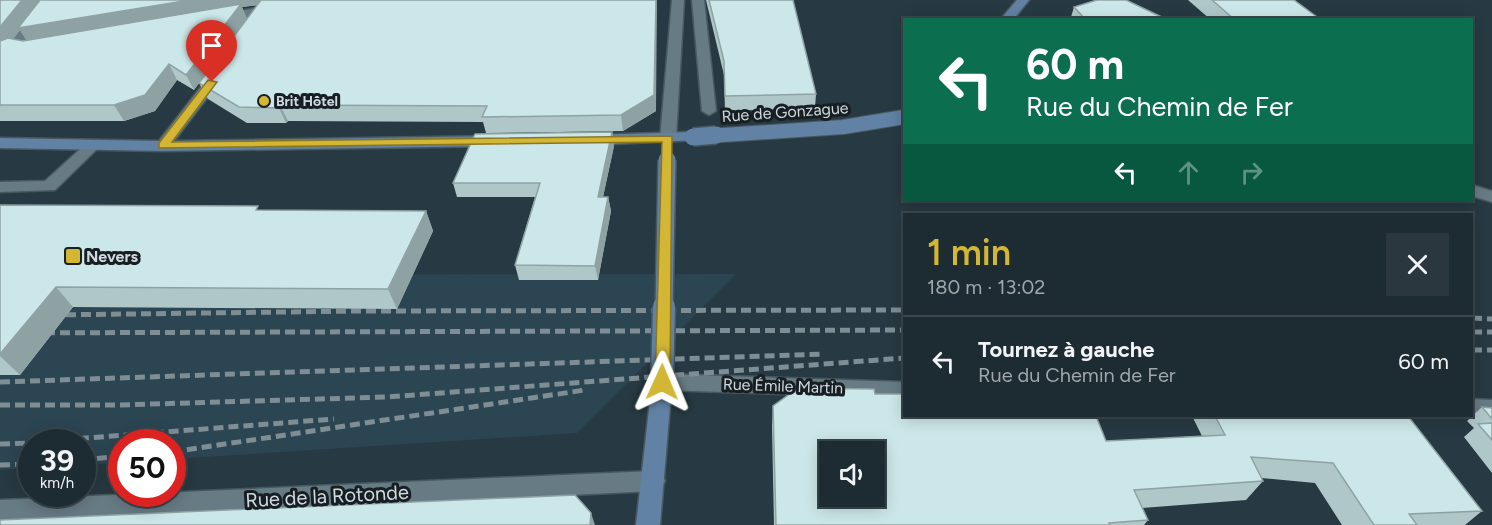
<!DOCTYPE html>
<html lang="fr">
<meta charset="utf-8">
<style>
body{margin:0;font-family:Figtree,sans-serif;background:#2a373e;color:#f1f3f6;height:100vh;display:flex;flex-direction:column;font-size:22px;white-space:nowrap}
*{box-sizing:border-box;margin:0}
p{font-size:20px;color:#a0a7ac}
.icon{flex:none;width:33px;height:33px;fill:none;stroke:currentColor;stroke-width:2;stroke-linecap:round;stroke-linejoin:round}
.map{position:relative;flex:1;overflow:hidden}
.drawer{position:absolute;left:903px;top:213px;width:570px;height:204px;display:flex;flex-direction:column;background:#1d2b32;border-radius:0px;box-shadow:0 3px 15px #0003,0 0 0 2px #3b474d}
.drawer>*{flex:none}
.guide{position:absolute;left:903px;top:18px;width:570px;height:183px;border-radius:0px;box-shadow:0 3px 15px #0003,0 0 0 2px #3b474d;background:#0b6e4f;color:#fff;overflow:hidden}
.tools{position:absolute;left:819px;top:441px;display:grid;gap:12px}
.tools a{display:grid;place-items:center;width:66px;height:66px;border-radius:0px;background:#1d2b32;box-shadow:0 3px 15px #0003,0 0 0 2px #3b474d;font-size:30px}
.speed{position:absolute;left:18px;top:429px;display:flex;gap:12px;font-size:30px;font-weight:700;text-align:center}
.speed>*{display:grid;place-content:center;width:78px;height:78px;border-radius:50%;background:#1d2b32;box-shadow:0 3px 15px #0003,0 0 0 2px #3b474d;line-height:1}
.speed small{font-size:15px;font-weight:400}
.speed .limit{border:9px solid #d22;background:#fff;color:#111}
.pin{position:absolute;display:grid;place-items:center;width:51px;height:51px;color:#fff;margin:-62px -26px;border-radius:50% 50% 50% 0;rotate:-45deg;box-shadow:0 0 6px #0007}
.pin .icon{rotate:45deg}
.me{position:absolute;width:66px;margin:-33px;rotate:1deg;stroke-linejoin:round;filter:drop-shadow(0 0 4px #0008)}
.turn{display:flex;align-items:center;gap:21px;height:126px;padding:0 24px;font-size:27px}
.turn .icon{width:78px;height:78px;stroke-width:2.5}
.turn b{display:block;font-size:42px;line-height:51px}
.lanes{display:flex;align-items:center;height:57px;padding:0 24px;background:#0003;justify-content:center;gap:30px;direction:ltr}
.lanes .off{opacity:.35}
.round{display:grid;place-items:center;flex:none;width:63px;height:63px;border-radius:0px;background:#2a373e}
.summary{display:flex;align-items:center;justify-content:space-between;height:102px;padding:0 24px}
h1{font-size:36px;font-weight:600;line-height:45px;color:#d4b635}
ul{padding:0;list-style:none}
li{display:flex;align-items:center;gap:18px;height:90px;padding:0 24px;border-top:2px solid #3b474d}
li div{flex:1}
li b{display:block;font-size:22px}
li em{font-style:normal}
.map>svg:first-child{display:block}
.built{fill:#2c4552}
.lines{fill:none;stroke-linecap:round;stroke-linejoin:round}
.lane-casing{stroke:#48585f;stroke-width:3}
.street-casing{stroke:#48585f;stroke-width:3}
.secondary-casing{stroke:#48585f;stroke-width:3}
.lane{fill:#677b85;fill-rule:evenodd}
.street{fill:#677b85;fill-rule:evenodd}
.secondary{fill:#6182a4;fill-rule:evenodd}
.rail{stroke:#7f8d94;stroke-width:5;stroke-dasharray:10 5;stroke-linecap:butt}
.secondary-bridge-far2-casing{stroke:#48585f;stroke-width:16;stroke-linecap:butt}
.secondary-bridge-far1-casing{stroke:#48585f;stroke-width:20;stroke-linecap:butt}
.secondary-bridge-casing{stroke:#48585f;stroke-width:25;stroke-linecap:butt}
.secondary-bridge-far2{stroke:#6182a4;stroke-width:14}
.secondary-bridge-far1{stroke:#6182a4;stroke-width:17}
.secondary-bridge{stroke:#6182a4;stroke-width:22}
.wall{fill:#afc7c8;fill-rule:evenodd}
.shaded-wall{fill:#8fa2a3}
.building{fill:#cce7e9;stroke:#8fa2a3;stroke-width:1.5;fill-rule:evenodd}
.route{fill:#d4b635;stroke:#8a7622;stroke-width:1.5}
.poi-dot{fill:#d4b635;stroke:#171f23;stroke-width:2}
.labels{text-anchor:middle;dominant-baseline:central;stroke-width:6;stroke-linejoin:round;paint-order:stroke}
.far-poi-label{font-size:14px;font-weight:bold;fill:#cfd9df;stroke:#171f23;text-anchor:start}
.street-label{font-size:16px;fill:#cfd9df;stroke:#171f23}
.poi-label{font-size:16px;font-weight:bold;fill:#cfd9df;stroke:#171f23;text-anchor:start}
.near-street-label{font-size:20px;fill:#cfd9df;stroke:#171f23}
</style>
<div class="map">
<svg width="1492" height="525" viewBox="0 0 1492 525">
<rect width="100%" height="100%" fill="#273942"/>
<!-- built -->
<polygon class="built" points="736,274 577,433 173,459 172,442 122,442 121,463 83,465 82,442 32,442 31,468 0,470 0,275"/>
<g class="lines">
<!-- lane casing -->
<g class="lane-casing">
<polygon id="lane" points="692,0 704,0 716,111 709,115 702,111"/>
</g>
<!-- street casing -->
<g class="street-casing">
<g id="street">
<polygon points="46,0 58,0 26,40 22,50 12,50 10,47 15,36"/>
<polygon points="299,0 324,0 318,4 223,22 217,18 223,14"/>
<polygon points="672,0 684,0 676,139 668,144 660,139"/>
<polygon points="93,140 98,142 101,145 98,148 55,190 0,192 0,182 45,181 88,142"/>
<polygon points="1472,185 1492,191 1492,202 1472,196"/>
<polygon points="662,374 904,382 904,398 662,390 655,388 652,382 655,376"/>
<polygon points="1472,399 1492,400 1492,418 1468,416 1472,416"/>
<polygon points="653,471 661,474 665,481 661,488 653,491 0,522 0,500"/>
</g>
</g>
<!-- secondary casing -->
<g class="secondary-casing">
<g id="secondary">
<polygon points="1017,0 1029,0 1013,20 1000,20"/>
<polygon points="219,69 226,73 174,141 496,136 504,141 496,146 163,151 0,148 0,138 159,141 214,70"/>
<polygon points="693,132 698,134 701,137 698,140 590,145 582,140 590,135"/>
<polygon points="662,374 669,376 672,382 660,525 636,525 652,382 655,376"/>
</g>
</g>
<!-- lane -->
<use href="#lane" class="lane"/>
<!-- street -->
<use href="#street" class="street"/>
<!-- secondary -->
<use href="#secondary" class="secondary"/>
<!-- rail -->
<g class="rail">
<polyline points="51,315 360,311 904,310"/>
<polyline points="1472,318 1492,319"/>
<polyline points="1472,332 1492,332"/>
<polyline points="0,333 904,330"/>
<polyline points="1472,350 1492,350"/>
<polyline points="0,382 824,354"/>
<polyline points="0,405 120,405 387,397 904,358"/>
<polyline points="34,442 334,419"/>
<polyline points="0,444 32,443"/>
<polyline points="172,452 585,390"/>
<polyline points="82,460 122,456"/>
<polyline points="0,465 32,464"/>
</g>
<!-- secondary-bridge-far2 casing -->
<g class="secondary-bridge-far2-casing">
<polyline id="secondary-bridge-far2" points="693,137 843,127 904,117"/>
</g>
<!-- secondary-bridge-far1 casing -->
<g class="secondary-bridge-far1-casing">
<g id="secondary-bridge-far1">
<polyline points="693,137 716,135"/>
<polyline points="664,309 667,160"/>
</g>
</g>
<!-- secondary-bridge casing -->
<g class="secondary-bridge-casing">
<polyline id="secondary-bridge" points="662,382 664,307"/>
</g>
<!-- secondary-bridge-far2 -->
<use href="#secondary-bridge-far2" class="secondary-bridge-far2"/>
<!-- secondary-bridge-far1 -->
<use href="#secondary-bridge-far1" class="secondary-bridge-far1"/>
<!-- secondary-bridge -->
<use href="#secondary-bridge" class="secondary-bridge"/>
</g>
<!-- wall -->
<g class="wall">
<path d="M0,0H262L656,111L623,131L486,133L483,122L288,121L286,123H247L208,99L199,83L194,90L177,80L155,111L124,121H0ZM261,1L247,19L242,7L258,5ZM20,30L27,41H23L13,39Z"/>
<polygon points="706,0 793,0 816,94 815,108 725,111 724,75"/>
<polygon points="1188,0 1294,0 1321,20 1211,20"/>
<polygon points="1074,7 1168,20 1074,20 1071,17"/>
<polygon points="612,132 614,146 603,197 608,197 611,211 598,280 519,280 515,265 535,197 457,197 453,183"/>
<polygon points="0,205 260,210 426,211 433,231 397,309 73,307 20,375 0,375"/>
<polygon points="875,394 1106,441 1202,436 1192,416 1408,416 1482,511 1465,525 1342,525 1315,483 1261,478 1263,481 1246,500 1142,508 1148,520 1144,525 774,525 772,426 773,406"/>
<polygon points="1482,407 1492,408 1492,473 1464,437 1474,428 1467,421"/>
</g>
<!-- shaded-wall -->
<g class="shaded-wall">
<polygon points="22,0 262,0 258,5 242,7 247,19 194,90 186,75 238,8 28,43 20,30 10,43 0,47 0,27"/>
<polygon points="656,0 657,0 656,111 623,131 621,115"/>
<polygon points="169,64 177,80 155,111 124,121 114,105"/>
<polygon points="280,105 288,121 286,123 279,108"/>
<polygon points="612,132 614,146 600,211 598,197"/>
<polygon points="608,197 611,211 598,280 595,266"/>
<polygon points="426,211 433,231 397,309 388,289"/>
<polygon points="56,287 73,307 20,375 0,356 0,354"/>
<polygon points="591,513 595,525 590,525"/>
</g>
<!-- building -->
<g class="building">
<polygon points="0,0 22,0 0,27"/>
<polygon points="40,0 190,0 18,28"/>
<polygon points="261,0 656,0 654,95 621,115 482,117 487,106 280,105 279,108 239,107 199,83"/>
<polygon points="709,0 793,0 816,94 725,96 724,61"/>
<polygon points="1097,0 1126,0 1168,20 1086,20 1074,7"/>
<polygon points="1212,0 1294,0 1321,20 1235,20"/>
<polygon points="241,4 186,75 169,64 145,95 114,105 0,105 0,41 8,38 23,41"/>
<polygon points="612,132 598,197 608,197 595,266 515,265 540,183 453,183 475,134"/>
<polygon points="0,205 258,206 256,210 426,211 388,289 56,287 0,354"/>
<path d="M798,388L874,389L875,394H904V416H1096L1106,441L1225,435L1215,416H1408L1482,511L1409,514L1417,525H1374L1333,463L1251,457L1263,481L1134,490L1148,520L1109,523L1110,525H776L773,406ZM830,452H874V496H830Z"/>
<polygon points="1482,407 1492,408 1492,419"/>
<polygon points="1492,423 1492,440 1478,424"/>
<polygon points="575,495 591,513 590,525 0,525 0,520"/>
</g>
<!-- route -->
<polygon class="route" points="208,80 217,82 172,142 672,136 670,382 668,387 657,387 655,382 662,142 159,148 159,143"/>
<!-- markers -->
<g class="poi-dot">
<circle cx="264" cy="101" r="6"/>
<rect x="65" y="248" width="16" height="16" rx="3"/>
</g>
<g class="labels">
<!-- far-poi labels -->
<g class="far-poi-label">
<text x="276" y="101">Brit Hôtel</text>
</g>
<!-- street labels -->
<g class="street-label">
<text transform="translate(785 112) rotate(-4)">Rue de Gonzague</text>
<text transform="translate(783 386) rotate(2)">Rue Émile Martin</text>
</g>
<!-- poi labels -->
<g class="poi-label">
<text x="86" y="256">Nevers</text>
</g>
<!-- near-street labels -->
<g class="near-street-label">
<text transform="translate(327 496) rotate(-3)">Rue de la Rotonde</text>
</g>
</g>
</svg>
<div class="tools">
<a><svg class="icon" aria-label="sound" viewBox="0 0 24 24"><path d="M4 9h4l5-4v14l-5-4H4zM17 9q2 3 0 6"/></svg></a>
</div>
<div class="speed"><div>39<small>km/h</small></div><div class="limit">50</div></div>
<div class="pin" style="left:212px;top:82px;background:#d93025"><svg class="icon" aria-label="arrive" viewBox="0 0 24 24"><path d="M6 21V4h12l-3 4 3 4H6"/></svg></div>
<svg class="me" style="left:662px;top:382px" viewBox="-20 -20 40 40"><path d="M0-17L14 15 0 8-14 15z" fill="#d4b635" stroke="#fff" stroke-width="4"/></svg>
<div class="guide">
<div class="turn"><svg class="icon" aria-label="left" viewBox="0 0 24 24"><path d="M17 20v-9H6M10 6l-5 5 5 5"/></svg><div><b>60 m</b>Rue du Chemin de Fer</div></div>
<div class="lanes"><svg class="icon" aria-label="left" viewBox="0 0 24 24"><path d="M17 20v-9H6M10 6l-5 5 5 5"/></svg><svg class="icon off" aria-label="ahead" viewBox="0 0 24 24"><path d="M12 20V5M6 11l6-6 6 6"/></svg><svg class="icon off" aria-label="right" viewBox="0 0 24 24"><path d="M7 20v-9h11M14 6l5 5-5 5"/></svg></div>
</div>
<section class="drawer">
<div class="summary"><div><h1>1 min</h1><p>180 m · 13:02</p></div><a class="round"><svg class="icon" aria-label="close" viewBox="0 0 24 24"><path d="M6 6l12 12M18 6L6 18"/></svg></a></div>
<ul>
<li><svg class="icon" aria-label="left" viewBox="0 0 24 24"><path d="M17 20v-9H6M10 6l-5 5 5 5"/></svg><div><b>Tournez à gauche</b><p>Rue du Chemin de Fer</p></div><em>60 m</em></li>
</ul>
</section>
</div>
